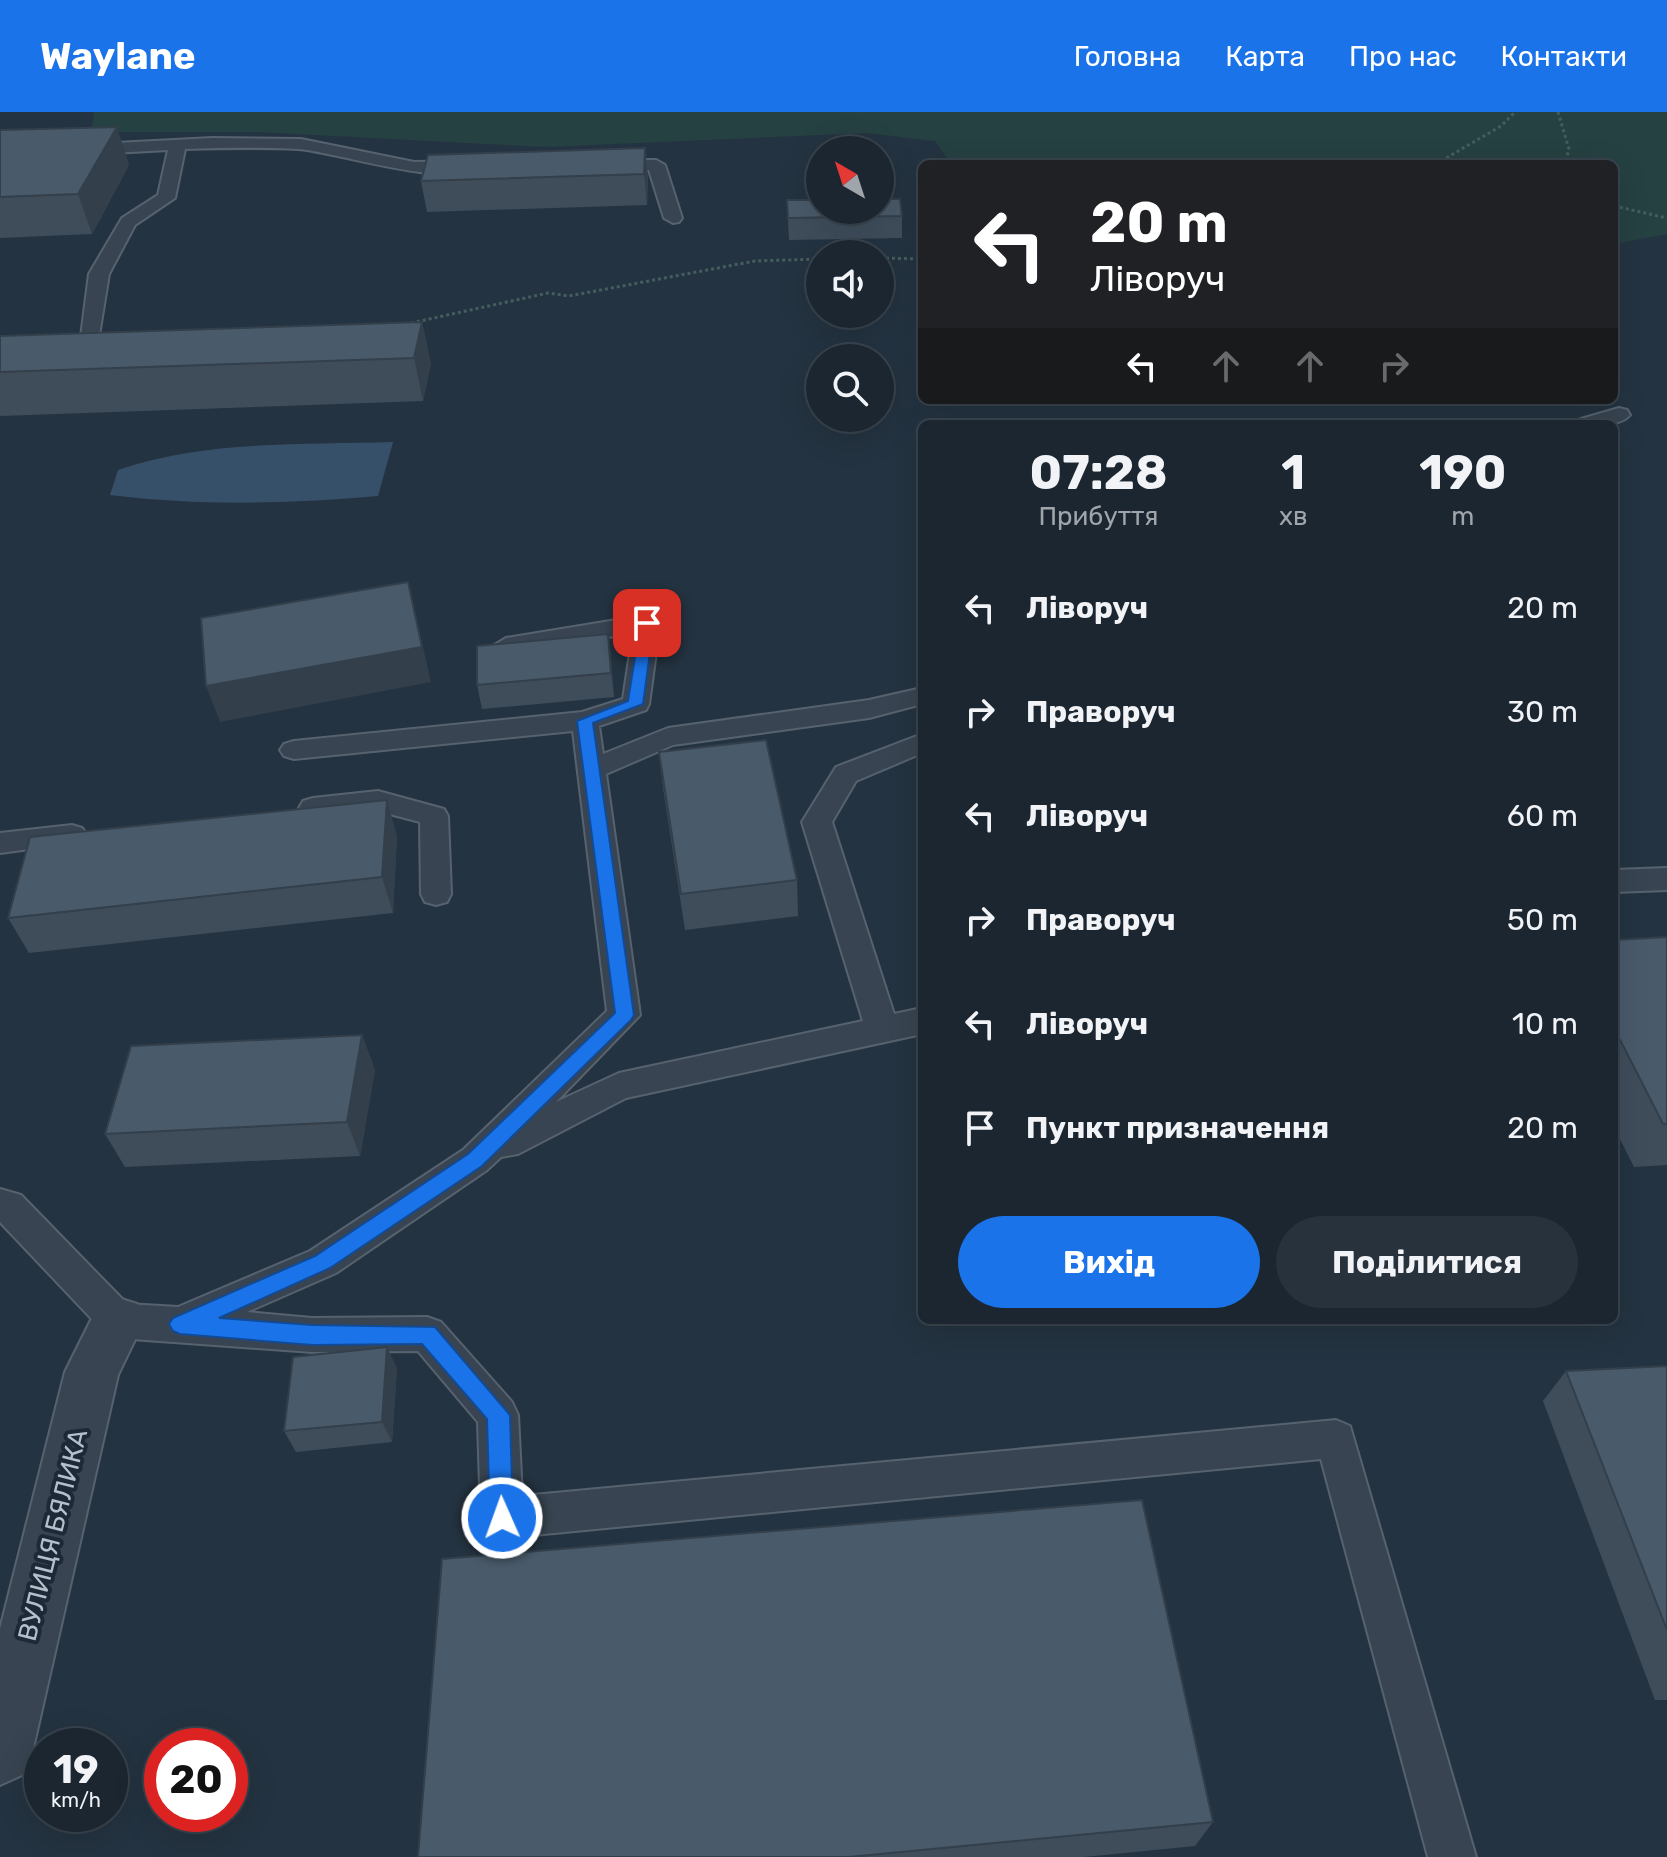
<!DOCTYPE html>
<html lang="uk">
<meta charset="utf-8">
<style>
body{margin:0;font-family:Rubik,sans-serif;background:#28323d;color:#f1f3f6;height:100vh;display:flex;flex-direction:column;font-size:30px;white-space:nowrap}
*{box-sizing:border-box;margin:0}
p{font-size:26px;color:#a0a5ab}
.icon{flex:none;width:44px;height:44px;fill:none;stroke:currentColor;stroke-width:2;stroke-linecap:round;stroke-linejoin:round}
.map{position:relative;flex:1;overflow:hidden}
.details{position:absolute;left:918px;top:308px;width:700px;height:904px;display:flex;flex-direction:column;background:#1b2631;border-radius:12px;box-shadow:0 8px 32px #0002,0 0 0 2px #39434d}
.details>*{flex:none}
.top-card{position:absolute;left:918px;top:48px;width:700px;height:244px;border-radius:12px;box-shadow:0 8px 32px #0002,0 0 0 2px #39434d;background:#202124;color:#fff;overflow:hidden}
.needle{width:52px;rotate:321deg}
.tools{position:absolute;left:806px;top:24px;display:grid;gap:16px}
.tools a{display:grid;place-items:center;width:88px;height:88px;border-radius:50%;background:#1b2631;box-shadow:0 8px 32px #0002,0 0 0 2px #39434d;font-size:40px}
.speed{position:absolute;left:24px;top:1616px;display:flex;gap:16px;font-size:40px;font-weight:700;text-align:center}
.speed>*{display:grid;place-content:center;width:104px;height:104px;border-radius:50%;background:#1b2631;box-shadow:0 8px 32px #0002,0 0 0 2px #39434d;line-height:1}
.speed small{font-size:20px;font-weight:400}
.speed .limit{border:12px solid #d22;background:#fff;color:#111}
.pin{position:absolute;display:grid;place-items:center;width:68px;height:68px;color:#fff;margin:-34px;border-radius:16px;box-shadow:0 4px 12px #0006}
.me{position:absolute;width:88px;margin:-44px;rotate:358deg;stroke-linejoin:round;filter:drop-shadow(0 0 6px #0008)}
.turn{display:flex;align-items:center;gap:28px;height:168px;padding:0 40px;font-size:36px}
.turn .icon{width:104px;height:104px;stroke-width:2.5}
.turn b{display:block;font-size:56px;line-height:68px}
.lanes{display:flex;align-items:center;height:76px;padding:0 40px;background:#0003;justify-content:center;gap:40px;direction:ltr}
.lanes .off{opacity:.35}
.eta{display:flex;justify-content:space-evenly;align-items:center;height:136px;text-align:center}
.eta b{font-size:48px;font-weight:700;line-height:56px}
.primary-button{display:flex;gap:16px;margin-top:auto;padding:16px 40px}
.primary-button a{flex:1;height:92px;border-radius:48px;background:#1a73e8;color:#fff;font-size:32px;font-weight:700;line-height:92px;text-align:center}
.primary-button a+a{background:#28323d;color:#f1f3f6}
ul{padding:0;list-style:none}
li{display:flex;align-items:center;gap:24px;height:104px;padding:0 40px}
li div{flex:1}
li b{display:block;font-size:30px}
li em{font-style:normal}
header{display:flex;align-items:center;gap:48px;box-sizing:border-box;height:112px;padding:0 40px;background:#1a73e8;color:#fff}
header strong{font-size:38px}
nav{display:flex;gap:44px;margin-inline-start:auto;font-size:28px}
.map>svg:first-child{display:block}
.green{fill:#264142}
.water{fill:#375069}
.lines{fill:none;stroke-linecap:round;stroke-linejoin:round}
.service-casing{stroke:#56626e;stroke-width:4}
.minor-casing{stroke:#56626e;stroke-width:4}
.path{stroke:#445e5e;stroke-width:3;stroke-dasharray:3 3;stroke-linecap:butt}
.service{fill:#384451;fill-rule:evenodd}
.minor{fill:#384451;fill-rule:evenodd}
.wall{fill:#3f4d5b}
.shaded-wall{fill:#333f4a}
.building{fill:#495a6a;stroke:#333f4a;stroke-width:2}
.route{fill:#1a73e8;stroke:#114b97;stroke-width:2}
.labels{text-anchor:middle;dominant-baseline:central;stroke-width:8;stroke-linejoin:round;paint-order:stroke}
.near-street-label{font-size:26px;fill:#b4bfcb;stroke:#1d2936}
</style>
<header>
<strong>Waylane</strong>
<nav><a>Головна</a><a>Карта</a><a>Про нас</a><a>Контакти</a></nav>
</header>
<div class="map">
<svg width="1667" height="1745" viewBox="0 0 1667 1745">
<rect width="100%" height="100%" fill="#243341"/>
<!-- green -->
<polygon class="green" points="94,0 1667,0 1667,122 1614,132 1614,52 951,52 935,29 866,21 546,35 256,20 91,20"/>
<!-- water -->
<path class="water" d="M393,330L378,384C289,392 198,394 110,383L118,358C204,328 302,333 393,330Z"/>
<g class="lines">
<!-- service casing -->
<g class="service-casing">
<g id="service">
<path d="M212,26L301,27L414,50L466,49L475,54C450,78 333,39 298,37C261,35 223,36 185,37L175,86L135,113L109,162L96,242L0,248V236L80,232L89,162L122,106L158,83L168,38L0,47V37Z"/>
<polygon points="656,48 665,53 682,106 679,110 673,111 664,106 649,58 605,58 596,53 605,48"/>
<path d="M1619,296L1627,298L1630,303C1618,316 1595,312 1578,312L1581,307Z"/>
<polygon points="647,503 660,511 649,592 646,598 599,614 603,642 668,616 869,588 922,576 922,592 869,606 673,633 606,662 640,903 556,990 619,961 863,909 802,710 836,655 922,622 922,641 856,669 832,710 894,902 922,896 922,922 626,986 518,1042 501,1045 487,1058 336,1161 247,1200 312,1206 427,1205 441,1210 512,1290 518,1303 522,1384 1336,1308 1350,1314 1476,1745 1428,1745 1321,1347 502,1426 487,1420 481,1406 478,1310 418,1239 312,1240 118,1226 105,1221 0,1110 0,1077 21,1083 127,1192 178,1195 310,1139 463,1038 607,899 573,619 294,647 284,644 280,638 284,632 294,629 582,600 623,587 633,521 506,542 493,534 506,526"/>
<polygon points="378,679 444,697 448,704 451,782 447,790 436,793 425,790 421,782 420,710 378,699 313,706 303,703 299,696 303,689 313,686"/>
<polygon points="72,713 82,716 87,723 82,730 0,741 0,721"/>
<polygon points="1667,756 1667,778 1614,780 1614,758"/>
</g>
</g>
<!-- minor casing -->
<g class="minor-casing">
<polygon id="minor" points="118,1186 137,1192 144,1209 118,1263 32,1641 22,1663 0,1673 0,1517 65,1260 99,1192"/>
</g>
<!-- path -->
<g class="path">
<polyline points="1558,0 1569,37 1565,52"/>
<polyline points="1436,52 1501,14 1515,0"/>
<polyline points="1614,94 1667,106"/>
<polyline points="880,146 922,147"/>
<polyline points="411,211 548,181 569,184 755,149 820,147"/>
</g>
<!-- service -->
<use href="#service" class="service"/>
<!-- minor -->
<use href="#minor" class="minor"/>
</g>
<!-- wall -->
<g class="wall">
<polygon points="0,18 129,53 92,122 0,126"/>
<polygon points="645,36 648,67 647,93 427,100 421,69"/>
<polygon points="787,88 902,104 902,126 789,128"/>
<polygon points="422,210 431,252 423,289 0,304 0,224"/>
<polygon points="611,547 614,585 482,597 477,573"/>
<polygon points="659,640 797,768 798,804 685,818 663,676"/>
<polygon points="397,724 393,801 29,841 8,806"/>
<polygon points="1667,825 1667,1053 1634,1055 1614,1015 1614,828"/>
<polygon points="362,923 375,958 360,1044 125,1055 105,1022"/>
<polygon points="1667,1254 1667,1588 1655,1588 1543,1289 1566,1259"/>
<polygon points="397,1256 392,1330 296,1340 284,1319"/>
<polygon points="1213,1710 1195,1734 1084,1745 418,1745"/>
</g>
<!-- shaded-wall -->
<g class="shaded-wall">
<polygon points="117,15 129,53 92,122 78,82"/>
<polygon points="645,36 648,67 647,93 644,62"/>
<polygon points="422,210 431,252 423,289 414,246"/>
<polygon points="408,470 431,570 220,610 206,574"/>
<polygon points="608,522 611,547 614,585 611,561"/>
<polygon points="387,688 397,724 393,801 382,765"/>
<polygon points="362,923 375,958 360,1044 347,1010"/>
<polygon points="387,1235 397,1256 392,1330 382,1310"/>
</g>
<!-- building -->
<g class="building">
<polygon points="117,15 78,82 0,85 0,18"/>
<polygon points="645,36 644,62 421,69 428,43"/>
<polygon points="880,87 900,87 902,104 788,106 787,88 820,88 820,98 880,98"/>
<polygon points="422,210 414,246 0,260 0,224"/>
<polygon points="408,470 422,535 206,574 201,506"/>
<polygon points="608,522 611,561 477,573 477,534"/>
<polygon points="766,628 797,768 681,782 659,640"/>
<polygon points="387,688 382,765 8,806 30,725"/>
<polygon points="1667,825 1667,1012 1663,1012 1614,916 1614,828"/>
<polygon points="362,923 347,1010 105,1022 131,934"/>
<polygon points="387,1235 382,1310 284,1319 293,1245"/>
<polygon points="1667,1254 1667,1518 1566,1259"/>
<polygon points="1142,1388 1213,1710 849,1745 418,1745 442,1447"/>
</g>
<!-- route -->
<polygon class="route" points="641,508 654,511 643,592 593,611 634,903 631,908 482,1054 330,1156 219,1206 312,1213 435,1215 510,1303 513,1406 510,1414 502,1417 493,1414 490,1406 487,1307 422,1232 312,1233 180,1222 173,1219 169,1212 173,1206 315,1144 468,1042 615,901 577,609 628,589"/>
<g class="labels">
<!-- near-street labels -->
<g class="near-street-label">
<text transform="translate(53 1423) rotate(-76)">ВУЛИЦЯ БЯЛИКА</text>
</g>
</g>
</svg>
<div class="tools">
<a><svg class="needle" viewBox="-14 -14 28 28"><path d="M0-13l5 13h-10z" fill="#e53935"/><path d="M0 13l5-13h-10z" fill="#a0a5ab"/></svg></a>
<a><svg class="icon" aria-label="sound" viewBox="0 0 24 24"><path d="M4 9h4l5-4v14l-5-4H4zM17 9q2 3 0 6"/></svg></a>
<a><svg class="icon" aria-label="search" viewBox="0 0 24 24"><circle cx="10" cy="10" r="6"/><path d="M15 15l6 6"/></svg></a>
</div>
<div class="speed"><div>19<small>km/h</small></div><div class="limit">20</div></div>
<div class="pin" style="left:647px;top:511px;background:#d93025"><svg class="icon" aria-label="arrive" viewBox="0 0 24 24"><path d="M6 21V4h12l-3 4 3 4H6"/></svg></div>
<svg class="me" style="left:502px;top:1406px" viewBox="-20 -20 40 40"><circle r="17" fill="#1a73e8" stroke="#fff" stroke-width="3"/><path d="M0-11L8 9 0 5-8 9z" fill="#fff"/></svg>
<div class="top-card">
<div class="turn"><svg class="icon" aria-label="left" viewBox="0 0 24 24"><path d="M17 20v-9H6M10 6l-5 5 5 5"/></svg><div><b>20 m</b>Ліворуч</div></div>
<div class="lanes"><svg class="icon" aria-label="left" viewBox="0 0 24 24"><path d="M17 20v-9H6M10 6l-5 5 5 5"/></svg><svg class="icon off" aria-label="ahead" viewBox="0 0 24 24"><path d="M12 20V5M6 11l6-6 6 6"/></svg><svg class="icon off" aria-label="ahead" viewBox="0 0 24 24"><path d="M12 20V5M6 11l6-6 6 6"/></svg><svg class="icon off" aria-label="right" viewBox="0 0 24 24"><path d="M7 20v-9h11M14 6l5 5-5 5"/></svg></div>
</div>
<section class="details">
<div class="eta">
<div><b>07:28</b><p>Прибуття</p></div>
<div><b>1</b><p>хв</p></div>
<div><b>190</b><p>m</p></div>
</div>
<ul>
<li><svg class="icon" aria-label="left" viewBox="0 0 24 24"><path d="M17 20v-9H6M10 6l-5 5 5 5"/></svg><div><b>Ліворуч</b></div><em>20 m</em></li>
<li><svg class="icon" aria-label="right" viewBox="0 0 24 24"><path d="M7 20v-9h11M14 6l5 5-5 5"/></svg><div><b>Праворуч</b></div><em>30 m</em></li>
<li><svg class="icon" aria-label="left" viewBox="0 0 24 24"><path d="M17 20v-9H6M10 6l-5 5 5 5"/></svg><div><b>Ліворуч</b></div><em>60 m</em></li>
<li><svg class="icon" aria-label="right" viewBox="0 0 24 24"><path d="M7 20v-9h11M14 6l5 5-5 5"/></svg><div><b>Праворуч</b></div><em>50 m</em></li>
<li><svg class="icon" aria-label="left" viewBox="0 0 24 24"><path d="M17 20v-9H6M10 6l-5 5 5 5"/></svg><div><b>Ліворуч</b></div><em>10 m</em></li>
<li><svg class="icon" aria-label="arrive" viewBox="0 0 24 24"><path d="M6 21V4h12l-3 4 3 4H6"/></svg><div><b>Пункт призначення</b></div><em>20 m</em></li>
</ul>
<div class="primary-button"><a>Вихід</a><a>Поділитися</a></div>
</section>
</div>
